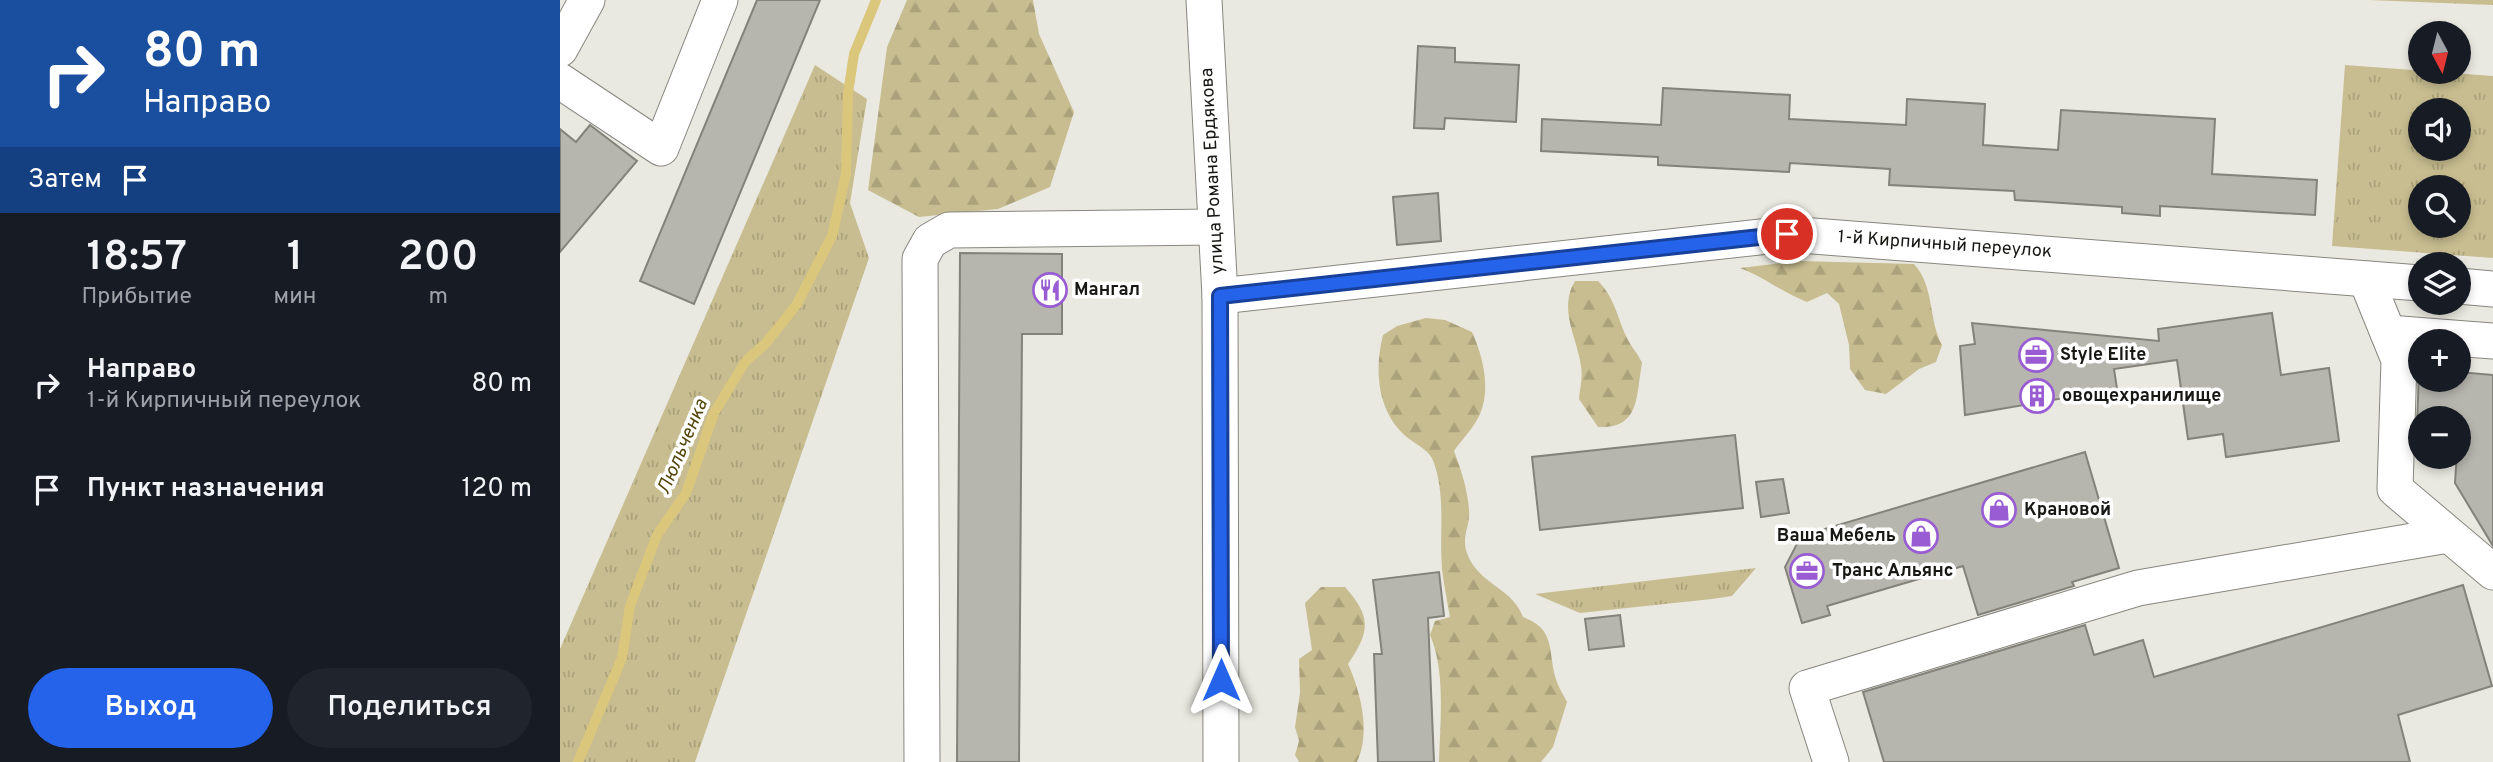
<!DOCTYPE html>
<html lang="ru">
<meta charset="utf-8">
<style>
body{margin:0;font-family:Overpass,sans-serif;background:#20242c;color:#f1f3f6;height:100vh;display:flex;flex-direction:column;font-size:26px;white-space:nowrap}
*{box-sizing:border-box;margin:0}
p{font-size:23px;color:#9ea1a6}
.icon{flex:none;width:38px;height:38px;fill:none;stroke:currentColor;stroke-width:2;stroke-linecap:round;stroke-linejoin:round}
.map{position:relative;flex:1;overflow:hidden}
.drawer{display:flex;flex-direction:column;background:#171b24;width:560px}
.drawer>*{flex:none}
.guide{background:#1a4fa0;color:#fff;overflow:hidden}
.needle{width:46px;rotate:173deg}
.controls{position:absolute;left:1848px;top:21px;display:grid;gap:14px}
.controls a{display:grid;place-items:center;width:63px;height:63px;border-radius:50%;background:#171b24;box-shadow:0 4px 10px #0003;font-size:35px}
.pin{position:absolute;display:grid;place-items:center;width:60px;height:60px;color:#fff;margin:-30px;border:4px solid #fff;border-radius:50%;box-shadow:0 2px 7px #0007}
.me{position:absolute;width:77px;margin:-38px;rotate:0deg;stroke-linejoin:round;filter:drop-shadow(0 0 5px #0008)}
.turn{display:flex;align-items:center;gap:24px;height:147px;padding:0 28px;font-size:32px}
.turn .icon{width:91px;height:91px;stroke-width:2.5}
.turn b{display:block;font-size:49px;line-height:60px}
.then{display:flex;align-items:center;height:66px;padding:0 28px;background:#0003;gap:14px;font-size:26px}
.eta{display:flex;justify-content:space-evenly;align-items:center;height:119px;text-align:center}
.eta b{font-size:42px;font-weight:600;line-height:49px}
.action{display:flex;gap:14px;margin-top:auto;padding:14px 28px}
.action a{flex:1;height:80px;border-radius:42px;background:#2563eb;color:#fff;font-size:28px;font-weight:600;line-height:80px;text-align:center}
.action a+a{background:#20242c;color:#f1f3f6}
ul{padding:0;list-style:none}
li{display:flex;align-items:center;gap:21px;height:105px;padding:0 28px}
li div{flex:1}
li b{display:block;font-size:26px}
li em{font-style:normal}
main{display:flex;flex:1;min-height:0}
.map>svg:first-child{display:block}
.grass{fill:url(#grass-tufts);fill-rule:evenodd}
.forest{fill:url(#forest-firs)}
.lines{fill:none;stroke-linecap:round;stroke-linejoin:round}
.stream{stroke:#dbc77c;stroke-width:10}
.building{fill:#b6b5ae;stroke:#83827b;stroke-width:2}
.minor-casing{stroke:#87867f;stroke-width:37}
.minor{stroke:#fff;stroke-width:35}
.route-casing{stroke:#184099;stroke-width:18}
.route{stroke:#2563eb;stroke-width:12}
.labels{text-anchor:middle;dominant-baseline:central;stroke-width:7;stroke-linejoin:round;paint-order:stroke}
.street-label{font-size:18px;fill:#171714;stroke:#fff}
.poi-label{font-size:18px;font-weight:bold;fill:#171714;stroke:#fff;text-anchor:start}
.water-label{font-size:19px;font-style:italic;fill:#534507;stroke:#fff}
</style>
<main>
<section class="drawer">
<div class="guide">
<div class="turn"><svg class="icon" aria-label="right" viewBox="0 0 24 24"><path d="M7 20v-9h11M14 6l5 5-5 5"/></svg><div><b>80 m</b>Направо</div></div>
<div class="then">Затем<svg class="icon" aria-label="arrive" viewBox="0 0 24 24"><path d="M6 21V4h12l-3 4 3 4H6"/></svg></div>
</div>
<div class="eta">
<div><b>18:57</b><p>Прибытие</p></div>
<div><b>1</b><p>мин</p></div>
<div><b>200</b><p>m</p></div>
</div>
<ul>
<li><svg class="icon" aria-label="right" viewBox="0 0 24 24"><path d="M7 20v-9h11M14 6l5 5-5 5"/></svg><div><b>Направо</b><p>1-й Кирпичный переулок</p></div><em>80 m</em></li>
<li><svg class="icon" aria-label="arrive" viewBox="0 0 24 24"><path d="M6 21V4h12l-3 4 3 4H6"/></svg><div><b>Пункт назначения</b></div><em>120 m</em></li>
</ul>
<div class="action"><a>Выход</a><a>Поделиться</a></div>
</section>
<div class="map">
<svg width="1933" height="762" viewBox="0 0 1933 762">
<defs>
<pattern id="grass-tufts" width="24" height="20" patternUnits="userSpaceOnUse" patternTransform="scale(1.75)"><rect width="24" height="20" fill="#c8bd90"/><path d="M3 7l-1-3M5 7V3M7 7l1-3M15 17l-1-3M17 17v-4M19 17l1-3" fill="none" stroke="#aba27b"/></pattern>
<pattern id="forest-firs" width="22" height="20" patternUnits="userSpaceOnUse" patternTransform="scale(1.75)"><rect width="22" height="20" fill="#c8bd90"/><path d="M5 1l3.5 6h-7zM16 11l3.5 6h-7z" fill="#aba27b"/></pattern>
</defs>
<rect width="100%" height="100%" fill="#eae9e1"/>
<!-- grass -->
<g class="grass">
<polygon points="255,65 307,99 290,203 309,258 135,762 0,762 0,649"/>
<path d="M1785,65L1933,76V258L1772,246ZM1860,110H1899V149H1860ZM1860,187H1899V226H1860Z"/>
<polygon points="1196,568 1172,596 1152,599 1020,613 975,594"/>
</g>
<!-- forest -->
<g class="forest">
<polygon points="347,0 473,0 479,34 514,112 490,187 438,209 359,217 308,190 327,47"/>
<polygon points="1809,0 1933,0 1933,5"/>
<path d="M1239,261L1354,264C1375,287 1368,319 1382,345L1376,362L1359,369L1326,394L1305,390L1290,369L1289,345L1279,304L1267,293L1247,302C1223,293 1204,277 1180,268Z"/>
<path d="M1015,281H1038C1055,298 1057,317 1067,338C1071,347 1078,353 1082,363C1076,397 1080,429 1038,427L1019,399C1020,388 1023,376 1021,366C1017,337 998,309 1015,281Z"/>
<path d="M866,318L885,320L912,332C923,356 931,389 920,414C914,428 902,439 894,451C901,469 908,491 909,510C911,527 899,537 909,558C923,586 952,588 963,617C995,629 988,648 995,676C997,685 1003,694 1007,702L993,747L981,762H879C880,722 886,672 870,635L875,621L890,617C887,601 884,585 882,569C879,534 886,498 874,463C870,450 858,446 848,438C817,413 814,370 823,335L837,326Z"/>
<path d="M761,587H785C812,617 810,632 788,664C801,693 811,733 797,762H739L735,755L739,741L735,727L740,693L739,659L752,650L745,603Z"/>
</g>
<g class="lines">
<!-- stream -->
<polyline class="stream" points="18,762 62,658 70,606 97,535 126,493 154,413 185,362 206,343 237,304 272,236 286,174 288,93 294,54 316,0"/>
</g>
<!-- building -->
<g class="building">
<polygon points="197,0 260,0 134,304 80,281"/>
<polygon points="858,46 895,48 895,62 959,65 956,122 885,118 884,129 854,128"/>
<polygon points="1103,88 1230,95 1229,119 1346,125 1347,99 1425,104 1423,145 1498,150 1501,110 1655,119 1652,174 1757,180 1755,215 1600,206 1600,216 1562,213 1562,207 1455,200 1454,191 1329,185 1330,169 1230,163 1229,172 1098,165 1098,157 981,151 982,119 1101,125"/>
<polygon points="30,125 77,161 0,252 0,129 16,142"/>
<polygon points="878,193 881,241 837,245 833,197"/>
<polygon points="400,253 502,254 502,334 462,334 459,762 397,762"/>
<polygon points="1712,313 1721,375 1769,368 1779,441 1666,457 1663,434 1628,439 1617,360 1554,369 1557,389 1405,415 1400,346 1415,344 1412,323 1599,341 1598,329"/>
<polygon points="1859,369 1860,380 1899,380 1899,372 1933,375 1933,546 1895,483 1899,418 1860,418 1860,427 1857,427"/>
<polygon points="1175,435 1183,508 980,530 972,457"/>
<polygon points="1525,452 1559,568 1512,582 1514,586 1418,615 1403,566 1267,606 1270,615 1242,623 1225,567 1241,536"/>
<polygon points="1223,479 1229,513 1201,517 1196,482"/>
<polygon points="879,572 884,616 868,618 874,762 818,762 814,654 822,654 813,580"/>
<polygon points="1903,585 1932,686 1838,715 1850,762 1324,762 1303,692 1525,625 1534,655 1583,640 1594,677"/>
<polygon points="1060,615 1064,646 1029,650 1025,619"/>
</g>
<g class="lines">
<!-- minor casing -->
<g class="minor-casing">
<g id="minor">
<polyline points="644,0 660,296 661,762"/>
<polyline points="0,49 27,0"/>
<polyline points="0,81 101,148 160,0"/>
<polyline points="1806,279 1839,360 1835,489 1933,572"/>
<polyline points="1899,286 1933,289"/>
<polyline points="660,296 1227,234 1860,283"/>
<polyline points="1828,333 1933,341"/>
<polyline points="362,762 360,259 370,241 389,230 655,227"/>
<polyline points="1271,762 1247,688 1578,588 1888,535"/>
</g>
</g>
<!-- minor -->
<use href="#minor" class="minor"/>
</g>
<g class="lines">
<!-- route casing -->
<g class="route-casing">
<polyline id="route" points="661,680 660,296 1227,234"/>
</g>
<!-- route -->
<use href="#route" class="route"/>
</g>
<!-- icons -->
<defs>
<g id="restaurant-ring" transform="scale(1.75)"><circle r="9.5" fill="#fff" stroke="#995cd3" stroke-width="1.5"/><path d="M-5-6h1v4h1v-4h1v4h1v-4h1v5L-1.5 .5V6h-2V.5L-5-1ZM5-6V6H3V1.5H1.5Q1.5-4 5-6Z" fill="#995cd3"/></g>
<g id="office-ring" transform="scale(1.75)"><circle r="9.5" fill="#fff" stroke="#995cd3" stroke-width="1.5"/><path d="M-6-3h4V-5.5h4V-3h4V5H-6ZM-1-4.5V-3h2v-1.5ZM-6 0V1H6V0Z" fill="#995cd3"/></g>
<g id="building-ring" transform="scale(1.75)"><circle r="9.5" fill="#fff" stroke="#995cd3" stroke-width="1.5"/><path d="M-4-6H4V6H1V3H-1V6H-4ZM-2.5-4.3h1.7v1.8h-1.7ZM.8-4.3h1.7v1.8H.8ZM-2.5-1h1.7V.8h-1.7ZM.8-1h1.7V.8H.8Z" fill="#995cd3"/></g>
<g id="shop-ring" transform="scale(1.75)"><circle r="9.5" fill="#fff" stroke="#995cd3" stroke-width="1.5"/><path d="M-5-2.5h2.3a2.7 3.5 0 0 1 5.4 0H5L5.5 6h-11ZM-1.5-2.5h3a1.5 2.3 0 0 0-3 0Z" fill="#995cd3"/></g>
</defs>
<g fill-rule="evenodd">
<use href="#restaurant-ring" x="490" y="290"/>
<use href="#office-ring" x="1476" y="355"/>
<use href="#building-ring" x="1477" y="396"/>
<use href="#shop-ring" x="1439" y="510"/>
<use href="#shop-ring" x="1361" y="536"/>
<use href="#office-ring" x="1247" y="571"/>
</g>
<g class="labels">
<!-- street labels -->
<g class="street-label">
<text transform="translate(653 171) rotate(-93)">улица Романа Ердякова</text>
<text transform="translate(1385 245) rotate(4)">1-й Кирпичный переулок</text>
</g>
<!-- poi labels -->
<g class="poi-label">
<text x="514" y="290">Мангал</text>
<text x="1500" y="355">Style Elite</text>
<text x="1502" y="396">овощехранилище</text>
<text x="1464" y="510">Крановой</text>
<text x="1336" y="536" text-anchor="end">Ваша Мебель</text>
<text x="1272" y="571">Транс Альянс</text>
</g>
<!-- water labels -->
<g class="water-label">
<text transform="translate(123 447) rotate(-67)">Люльченка</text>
</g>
</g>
</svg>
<div class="controls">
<a><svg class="needle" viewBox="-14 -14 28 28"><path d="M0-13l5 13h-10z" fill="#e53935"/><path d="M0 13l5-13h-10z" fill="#9ea1a6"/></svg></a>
<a><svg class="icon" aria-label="sound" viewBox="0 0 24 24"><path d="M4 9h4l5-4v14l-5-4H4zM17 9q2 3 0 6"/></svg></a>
<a><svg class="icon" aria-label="search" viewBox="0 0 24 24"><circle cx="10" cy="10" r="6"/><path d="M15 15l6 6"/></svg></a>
<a><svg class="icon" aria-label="layers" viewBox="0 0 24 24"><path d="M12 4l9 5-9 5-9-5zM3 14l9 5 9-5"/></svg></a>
<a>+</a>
<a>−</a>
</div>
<div class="pin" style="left:1227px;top:234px;background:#d93025"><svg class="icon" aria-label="arrive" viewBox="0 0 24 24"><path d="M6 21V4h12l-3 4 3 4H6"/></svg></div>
<svg class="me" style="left:661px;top:680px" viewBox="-20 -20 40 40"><path d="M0-17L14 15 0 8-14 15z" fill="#2563eb" stroke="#fff" stroke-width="4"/></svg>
</div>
</main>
